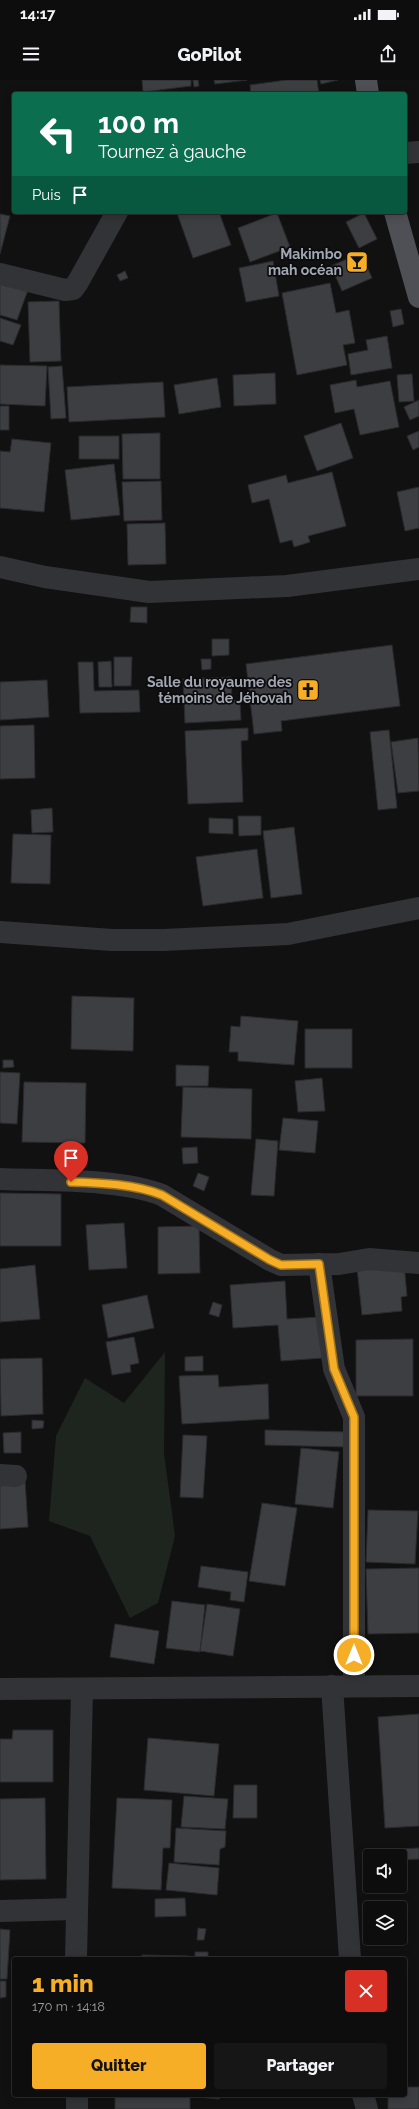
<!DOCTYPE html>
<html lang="fr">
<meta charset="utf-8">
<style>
body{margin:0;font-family:Raleway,sans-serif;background:#161617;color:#f1f3f6;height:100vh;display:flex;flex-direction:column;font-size:15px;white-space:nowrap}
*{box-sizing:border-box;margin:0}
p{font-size:13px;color:#9a9c9e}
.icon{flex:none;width:22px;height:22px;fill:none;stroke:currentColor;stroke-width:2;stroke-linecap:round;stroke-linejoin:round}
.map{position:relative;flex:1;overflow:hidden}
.sheet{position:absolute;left:12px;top:1877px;width:395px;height:140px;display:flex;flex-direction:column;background:#0d0d0e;border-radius:4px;box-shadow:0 2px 10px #0003,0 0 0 1px #2d2d2e}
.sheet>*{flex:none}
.guide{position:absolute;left:12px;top:12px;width:395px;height:122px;border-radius:4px;box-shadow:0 2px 10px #0003,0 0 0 1px #2d2d2e;background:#0b6e4f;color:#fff;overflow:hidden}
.buttons{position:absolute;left:363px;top:1769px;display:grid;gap:8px}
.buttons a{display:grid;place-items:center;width:44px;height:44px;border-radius:4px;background:#0d0d0e;box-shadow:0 2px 10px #0003,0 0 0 1px #2d2d2e;font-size:20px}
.pin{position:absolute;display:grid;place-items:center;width:34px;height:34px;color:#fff;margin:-41px -17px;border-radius:50% 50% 50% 0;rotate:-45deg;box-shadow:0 0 4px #0007}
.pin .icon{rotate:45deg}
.me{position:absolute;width:44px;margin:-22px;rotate:0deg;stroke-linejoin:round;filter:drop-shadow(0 0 3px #0008)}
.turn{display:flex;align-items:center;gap:14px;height:84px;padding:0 20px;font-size:18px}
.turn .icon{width:52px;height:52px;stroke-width:2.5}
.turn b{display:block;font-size:28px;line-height:34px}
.then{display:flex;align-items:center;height:38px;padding:0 20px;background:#0003;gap:8px;font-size:15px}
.round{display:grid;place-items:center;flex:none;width:42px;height:42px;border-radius:4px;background:#161617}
.summary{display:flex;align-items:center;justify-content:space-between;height:68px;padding:0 20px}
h1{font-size:24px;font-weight:800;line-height:30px;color:#f5ae26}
.cta{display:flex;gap:8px;margin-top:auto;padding:8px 20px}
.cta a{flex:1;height:46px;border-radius:4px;background:#f5ae26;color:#111;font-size:16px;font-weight:800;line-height:46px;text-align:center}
.cta a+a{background:#161617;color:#f1f3f6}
.status{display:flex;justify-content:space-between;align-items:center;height:28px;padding:0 20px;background:#0d0d0e;direction:ltr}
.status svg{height:11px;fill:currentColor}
header{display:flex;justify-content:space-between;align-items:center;height:52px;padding:0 20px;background:#0d0d0e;font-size:18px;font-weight:800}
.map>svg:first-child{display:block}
.green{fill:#1d251e}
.building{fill:#3d3e42;stroke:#2b2b2e}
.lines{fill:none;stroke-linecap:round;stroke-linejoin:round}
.street{stroke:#323337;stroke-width:22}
.primary{stroke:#4e5056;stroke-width:22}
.route-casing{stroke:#9f7119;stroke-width:10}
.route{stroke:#f5ae26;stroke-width:7}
.labels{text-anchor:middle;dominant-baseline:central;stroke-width:3.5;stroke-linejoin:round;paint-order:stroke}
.poi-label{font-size:14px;font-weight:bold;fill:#a2a7b3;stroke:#0c0c0d;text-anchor:end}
</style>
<div class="status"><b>14:17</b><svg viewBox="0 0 49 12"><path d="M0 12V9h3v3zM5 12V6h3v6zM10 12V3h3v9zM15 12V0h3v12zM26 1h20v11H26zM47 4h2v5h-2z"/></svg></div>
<header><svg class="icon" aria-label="menu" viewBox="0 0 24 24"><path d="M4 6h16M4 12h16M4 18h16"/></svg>GoPilot<svg class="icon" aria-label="share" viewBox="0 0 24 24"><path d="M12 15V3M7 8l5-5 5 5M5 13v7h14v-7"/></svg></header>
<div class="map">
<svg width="419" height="2029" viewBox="0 0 419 2029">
<rect width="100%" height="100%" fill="#111112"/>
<!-- green -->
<polygon class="green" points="165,1272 164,1373 175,1456 158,1523 130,1538 90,1456 49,1441 56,1356 85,1298 124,1323"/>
<!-- building -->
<g class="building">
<polygon points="142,0 191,0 191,6 143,12"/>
<polygon points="193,0 198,0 199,6 194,7"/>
<polygon points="214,0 247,0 215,4"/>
<polygon points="287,0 317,0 319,14 251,14 250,5"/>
<polygon points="320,0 338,0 321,4"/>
<polygon points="180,132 219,132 231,165 193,178 177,133"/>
<polygon points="277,133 290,167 250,182 238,148"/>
<polygon points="364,133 377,159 359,168 346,142"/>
<polygon points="0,134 10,136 0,174"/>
<polygon points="361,173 372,198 342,211 331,186"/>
<polygon points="273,181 279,216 246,222 239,188"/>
<polygon points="125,191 128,198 120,201 117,195"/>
<polygon points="0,200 28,210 17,240 0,235"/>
<polygon points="330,203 336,233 349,230 355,263 343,265 347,285 297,295 282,213"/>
<polygon points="59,221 61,281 30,282 28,222"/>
<polygon points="401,229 404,244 393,247 390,231"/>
<polygon points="0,238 21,245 13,265 0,261"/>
<polygon points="387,256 392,288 351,295 348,274 368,270 366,260"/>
<polygon points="0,285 47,286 45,326 0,324"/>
<polygon points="62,286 66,338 51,339 48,287"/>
<polygon points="275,293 276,324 234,326 233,295"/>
<polygon points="412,294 414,321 399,322 397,295"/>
<polygon points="217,298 221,327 179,334 174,305"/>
<polygon points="356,300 357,307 390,301 399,347 360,355 354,329 335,333 330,305"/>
<polygon points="163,302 165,337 69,342 67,307"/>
<polygon points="419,320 419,336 410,340 404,327"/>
<rect x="0" y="326" width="9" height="24"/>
<polygon points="341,343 353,378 317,391 304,356"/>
<polygon points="419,351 419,367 413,370 407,356"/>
<polygon points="160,353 160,399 123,399 122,354"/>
<rect x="79" y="356" width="40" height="23"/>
<polygon points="12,359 51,363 44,432 0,428 0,371 10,372"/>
<polygon points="114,384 120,435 71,440 65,390"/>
<polygon points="332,392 346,446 308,456 310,462 294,467 292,460 280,463 269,419 252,423 248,405 286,395 288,403"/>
<polygon points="161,401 162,440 124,441 122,402"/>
<polygon points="419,407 419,448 405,451 397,412"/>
<polygon points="165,443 166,484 128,485 127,444"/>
<polygon points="131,527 147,527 147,543 130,542"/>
<polygon points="212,559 229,559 229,575 212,576"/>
<polygon points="392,565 400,626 281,641 282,651 254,654 246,584"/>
<polygon points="114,577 132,577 131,606 114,606"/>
<polygon points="201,579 211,579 211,589 202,590"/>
<polygon points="111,581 112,607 99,607 98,582"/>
<polygon points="78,582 93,582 94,611 139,610 140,632 80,633"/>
<polygon points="231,597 232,620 240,620 241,640 185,643 183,599"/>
<polygon points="47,600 49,637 0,640 0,602"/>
<polygon points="34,645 35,698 0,699 0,646"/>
<polygon points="248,648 248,660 241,661 243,722 188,724 185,651"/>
<polygon points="389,650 397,728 378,730 370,652"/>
<polygon points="418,658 419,711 398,713 391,662"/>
<polygon points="52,728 53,752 32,753 31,730"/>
<polygon points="238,736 261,736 261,755 239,756"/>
<polygon points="209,738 233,739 233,754 209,753"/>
<polygon points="294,747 302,814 271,818 263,751"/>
<polygon points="13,754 51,755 50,804 11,803"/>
<polygon points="257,769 263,818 203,826 196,777"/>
<polygon points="72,916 134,918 133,971 71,969"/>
<polygon points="241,936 298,941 294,985 238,981 238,972 229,972 231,946 240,947"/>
<rect x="305" y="949" width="47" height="39"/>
<polygon points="3,980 13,980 14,987 3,988"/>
<polygon points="176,985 209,986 208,1006 176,1006"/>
<polygon points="0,992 20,993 17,1044 0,1043"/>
<polygon points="322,998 325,1031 298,1032 295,1001"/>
<polygon points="24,1002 86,1003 85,1063 22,1062"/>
<polygon points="183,1007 252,1009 251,1059 181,1057"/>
<polygon points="283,1038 318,1041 315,1073 279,1070"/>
<polygon points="256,1059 278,1061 274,1116 251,1115"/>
<polygon points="197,1067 198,1083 183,1084 182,1068"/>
<polygon points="198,1093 209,1097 204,1111 193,1106"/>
<polygon points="0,1113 61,1114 61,1166 0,1166"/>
<polygon points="124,1143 127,1188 89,1190 86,1145"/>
<polygon points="199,1146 200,1193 158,1194 158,1147"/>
<polygon points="404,1183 407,1216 401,1217 402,1231 362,1235 357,1188"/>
<polygon points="35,1185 40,1239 0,1242 0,1189"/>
<polygon points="285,1201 287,1239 320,1237 323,1278 281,1281 278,1245 233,1248 230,1205"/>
<polygon points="147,1215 154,1248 108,1258 102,1225"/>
<polygon points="213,1222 222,1225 219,1237 209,1234"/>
<polygon points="134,1257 139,1283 130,1285 131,1292 112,1295 106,1262"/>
<polygon points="413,1259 413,1316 356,1316 356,1260"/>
<polygon points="203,1276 203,1291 185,1291 185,1277"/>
<polygon points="42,1278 43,1334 1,1336 0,1279"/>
<polygon points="218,1295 219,1307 268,1304 269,1339 182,1344 179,1296"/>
<polygon points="32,1340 44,1341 43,1348 32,1349"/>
<polygon points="265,1350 348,1352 347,1367 265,1365"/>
<polygon points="21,1352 21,1373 4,1373 3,1353"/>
<polygon points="183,1355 207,1356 203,1418 180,1417"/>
<polygon points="301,1368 339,1372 333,1428 295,1424"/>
<polygon points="25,1400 28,1447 0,1449 0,1402"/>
<polygon points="262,1423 297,1428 285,1506 249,1501"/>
<polygon points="368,1430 418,1431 415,1484 366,1482"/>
<polygon points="201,1486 248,1492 244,1522 230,1520 231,1512 198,1507"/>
<polygon points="419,1488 419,1553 368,1554 366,1489"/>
<polygon points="172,1521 205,1525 200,1572 166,1568"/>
<polygon points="207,1524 240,1529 233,1576 200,1571"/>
<polygon points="115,1544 159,1551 154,1584 110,1577"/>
<polygon points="419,1634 419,1746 385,1748 378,1637"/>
<polygon points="13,1650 53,1650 53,1702 0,1702 0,1659 12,1659"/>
<polygon points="148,1658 219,1664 214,1716 144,1710"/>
<polygon points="234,1705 257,1705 257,1738 233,1738"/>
<polygon points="184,1716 228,1719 225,1749 181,1747"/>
<polygon points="45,1718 46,1799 0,1800 0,1719"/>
<polygon points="117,1718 172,1720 170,1768 163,1768 161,1810 112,1808"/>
<polygon points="176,1748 226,1751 225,1767 220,1769 219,1785 174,1782"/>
<polygon points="419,1768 419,1779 400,1780 399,1769"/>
<polygon points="169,1783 219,1788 217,1815 166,1810"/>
<polygon points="185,1818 186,1836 155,1837 155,1819"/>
<polygon points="198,1848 206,1849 204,1860 197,1860"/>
<polygon points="0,1849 10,1850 7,1899 0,1899"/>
<rect x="195" y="1872" width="13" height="7"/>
<polygon points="142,1875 189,1876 189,1879 142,1879"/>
<polygon points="0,1901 6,1901 6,1917 0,1918"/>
<polygon points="405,2007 419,2007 419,2029 388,2029 388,2015 405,2015"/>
<rect x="115" y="2015" width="75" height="14"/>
<polygon points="197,2015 220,2015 219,2019 197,2017"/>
</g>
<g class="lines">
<!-- street -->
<g class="street">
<polyline points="405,73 419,72"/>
<polyline points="0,194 65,210 73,209 78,202 117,132"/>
<polyline points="0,487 45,497 149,512 287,506 419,489"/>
<polyline points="0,852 112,860 164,860 288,854 419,828"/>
<path d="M0,1099C47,1101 119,1098 162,1115L270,1180L281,1185L339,1184L369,1179L419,1183"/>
<polyline points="319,1184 334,1289 354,1337 354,1606"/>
<polyline points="0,1395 16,1396"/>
<polyline points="332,1606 350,1879"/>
<polyline points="0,1609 419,1606"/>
<polyline points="0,1831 76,1829"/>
<polyline points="76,1879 82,1609"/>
<polyline points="77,2015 77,2029"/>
<polyline points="363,2015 367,2029"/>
</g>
<!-- primary -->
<g class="primary">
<polyline points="366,0 368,14"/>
<polyline points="395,132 419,217"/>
</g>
</g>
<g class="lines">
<!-- route casing -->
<g class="route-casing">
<path id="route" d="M71,1102C101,1103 134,1104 162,1115L270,1180L281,1185L319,1184L334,1289L354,1337V1575"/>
</g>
<!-- route -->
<use href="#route" class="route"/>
</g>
<!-- icons -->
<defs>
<g id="bar-square" transform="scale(1.15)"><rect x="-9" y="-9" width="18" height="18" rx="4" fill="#f5ae26" stroke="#0c0c0d"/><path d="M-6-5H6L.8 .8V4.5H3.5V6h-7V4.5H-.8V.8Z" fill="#111"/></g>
<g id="church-square" transform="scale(1.15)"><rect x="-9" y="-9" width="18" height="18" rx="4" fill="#f5ae26" stroke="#0c0c0d"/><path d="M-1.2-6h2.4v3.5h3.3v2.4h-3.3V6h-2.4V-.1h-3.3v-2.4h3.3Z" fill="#111"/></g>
</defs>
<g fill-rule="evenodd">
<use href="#bar-square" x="357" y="182"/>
<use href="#church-square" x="308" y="610"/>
</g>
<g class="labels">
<!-- poi labels -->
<g class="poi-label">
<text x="342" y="174">Makimbo<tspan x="342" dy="16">mah océan</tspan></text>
<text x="292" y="602">Salle du royaume des<tspan x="292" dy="16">témoins de Jéhovah</tspan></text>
</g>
</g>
</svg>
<div class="buttons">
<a><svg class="icon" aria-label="sound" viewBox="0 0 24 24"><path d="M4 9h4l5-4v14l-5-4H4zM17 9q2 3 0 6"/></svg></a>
<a><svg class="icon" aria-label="layers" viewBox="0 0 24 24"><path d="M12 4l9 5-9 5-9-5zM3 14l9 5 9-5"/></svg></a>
</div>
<div class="pin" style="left:71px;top:1102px;background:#d93025"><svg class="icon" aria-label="arrive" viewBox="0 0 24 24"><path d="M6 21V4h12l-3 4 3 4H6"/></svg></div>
<svg class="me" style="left:354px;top:1575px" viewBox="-20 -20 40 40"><circle r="17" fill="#f5ae26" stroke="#fff" stroke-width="3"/><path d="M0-11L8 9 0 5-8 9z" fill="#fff"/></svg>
<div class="guide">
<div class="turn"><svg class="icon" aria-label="left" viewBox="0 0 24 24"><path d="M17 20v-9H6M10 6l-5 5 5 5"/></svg><div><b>100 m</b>Tournez à gauche</div></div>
<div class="then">Puis<svg class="icon" aria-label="arrive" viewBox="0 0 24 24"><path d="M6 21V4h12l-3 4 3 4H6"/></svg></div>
</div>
<section class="sheet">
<div class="summary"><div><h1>1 min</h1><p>170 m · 14:18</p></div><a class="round" style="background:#d93025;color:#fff"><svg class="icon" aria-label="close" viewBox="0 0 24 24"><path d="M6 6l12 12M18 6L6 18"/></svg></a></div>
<div class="cta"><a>Quitter</a><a>Partager</a></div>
</section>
</div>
